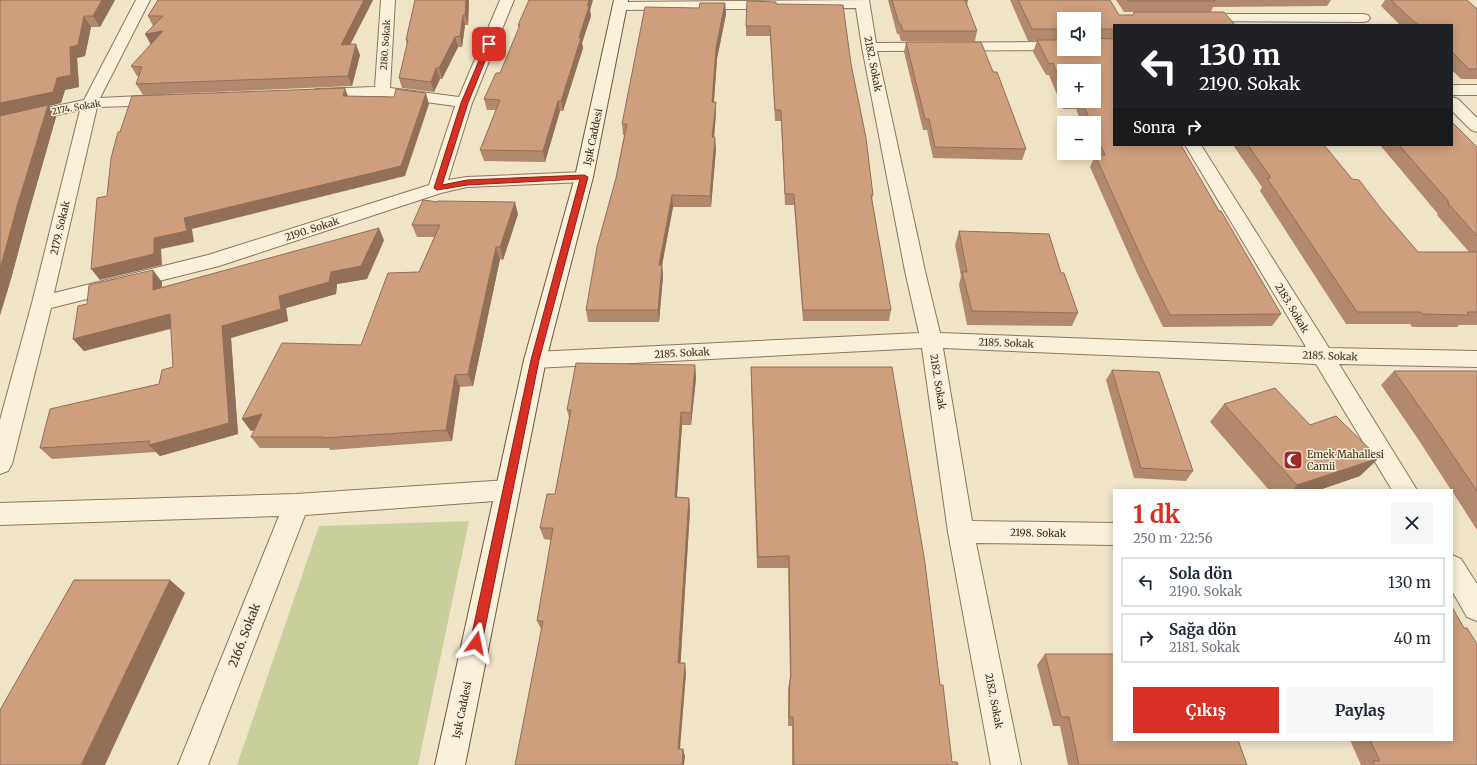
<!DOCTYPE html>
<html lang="tr">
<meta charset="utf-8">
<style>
body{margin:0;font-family:Merriweather,serif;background:#f6f6f7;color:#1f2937;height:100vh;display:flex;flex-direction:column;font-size:15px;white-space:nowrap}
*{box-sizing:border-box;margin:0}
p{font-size:13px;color:#747a83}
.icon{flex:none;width:22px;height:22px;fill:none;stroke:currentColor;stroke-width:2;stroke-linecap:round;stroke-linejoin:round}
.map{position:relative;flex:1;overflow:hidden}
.sheet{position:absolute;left:1113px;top:489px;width:340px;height:252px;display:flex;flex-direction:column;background:#fff;border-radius:0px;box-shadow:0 2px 10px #0003}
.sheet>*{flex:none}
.top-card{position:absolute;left:1113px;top:24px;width:340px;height:122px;border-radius:0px;box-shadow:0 2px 10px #0003;background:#202124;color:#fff;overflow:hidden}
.tools{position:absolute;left:1057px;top:12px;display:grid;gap:8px}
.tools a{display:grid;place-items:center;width:44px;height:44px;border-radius:0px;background:#fff;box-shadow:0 2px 10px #0003;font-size:20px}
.pin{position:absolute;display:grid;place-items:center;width:34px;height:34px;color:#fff;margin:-17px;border-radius:8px;box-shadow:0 2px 6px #0006}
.me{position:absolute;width:44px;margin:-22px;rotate:12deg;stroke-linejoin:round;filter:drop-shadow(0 0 3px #0008)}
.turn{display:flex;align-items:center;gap:14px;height:84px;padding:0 20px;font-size:18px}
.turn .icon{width:52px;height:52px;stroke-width:2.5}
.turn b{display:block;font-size:28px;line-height:34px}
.then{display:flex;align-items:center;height:38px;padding:0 20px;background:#0003;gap:8px;font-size:15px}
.round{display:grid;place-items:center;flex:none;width:42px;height:42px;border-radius:0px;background:#f6f6f7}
.summary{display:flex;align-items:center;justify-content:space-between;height:68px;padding:0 20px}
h1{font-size:24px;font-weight:700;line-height:30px;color:#d93025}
.action{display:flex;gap:8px;margin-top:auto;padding:8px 20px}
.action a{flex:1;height:46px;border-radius:0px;background:#d93025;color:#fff;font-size:16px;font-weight:700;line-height:46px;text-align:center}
.action a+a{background:#f6f6f7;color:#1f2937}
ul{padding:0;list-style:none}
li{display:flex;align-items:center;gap:12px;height:50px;margin:0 8px 6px;padding:0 12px;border:2px solid #e0e1e3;border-radius:0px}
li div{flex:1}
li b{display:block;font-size:15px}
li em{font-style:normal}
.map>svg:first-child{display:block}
.green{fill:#c9cf9b}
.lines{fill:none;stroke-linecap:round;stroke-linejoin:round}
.street-casing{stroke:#8d765c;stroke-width:2}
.secondary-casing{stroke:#6f573f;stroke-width:2}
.street{fill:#faf1dc;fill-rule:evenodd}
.secondary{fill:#faf1dc;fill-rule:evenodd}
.wall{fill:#b2896c;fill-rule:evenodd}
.shaded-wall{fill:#916f58}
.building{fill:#cf9f7d;stroke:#916f58}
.route{fill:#d93025;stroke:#8d1f18}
.labels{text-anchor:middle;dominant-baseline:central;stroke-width:3;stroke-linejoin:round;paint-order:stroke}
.far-street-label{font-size:9px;fill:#3d2e20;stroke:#f7eed8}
.street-label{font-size:10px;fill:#3d2e20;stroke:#f7eed8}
.poi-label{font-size:10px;fill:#3d2e20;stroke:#f7eed8;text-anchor:start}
.near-street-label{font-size:12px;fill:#3d2e20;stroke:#f7eed8}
</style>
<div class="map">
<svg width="1477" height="765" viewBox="0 0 1477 765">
<rect width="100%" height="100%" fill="#f0e4c8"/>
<!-- green -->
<polygon class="green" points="469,521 418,765 237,765 319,526"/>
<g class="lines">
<!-- street casing -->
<g class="street-casing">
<g id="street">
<polygon points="136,0 150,0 100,98 161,95 167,97 169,100 167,103 161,105 97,107 54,293 208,255 429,185 455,106 382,96 317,99 312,97 309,94 312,91 317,89 375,87 381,0 395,0 390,88 459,97 500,0 514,0 472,103 448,180 467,177 584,172 590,173 593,177 590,181 584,182 467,187 441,193 219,266 51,308 12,464 8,471 0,474 0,420 32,303 80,110 0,128 0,118 84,100"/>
<polygon points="869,0 876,43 1064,42 1064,49 1069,49 1064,50 877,51 925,271 940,333 1306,347 1185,145 1201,145 1329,348 1477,351 1477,367 1339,364 1417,490 1392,490 1316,364 943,348 972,521 1114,523 1114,545 976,543 1021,765 991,765 948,532 922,348 535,368 527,366 524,360 527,354 535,352 919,333 905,271 862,47 856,8 620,10 615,9 613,6 615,3 620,2"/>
<polygon points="1199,14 1363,14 1368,15 1370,18 1368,21 1363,22 1194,21 1192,18 1194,15"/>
<rect x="1452" y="85" width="25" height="10"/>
<polygon points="1452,97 1458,99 1477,118 1477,132 1471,130 1452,111"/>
<polygon points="508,480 517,483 520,490 517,497 508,500 305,515 208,765 178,765 279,516 0,525 0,503 296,494"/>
<polygon points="1452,555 1461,559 1477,584 1477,621 1467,617 1452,591"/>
</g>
</g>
<!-- secondary casing -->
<g class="secondary-casing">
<polygon id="secondary" points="614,0 628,0 593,177 546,360 465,765 435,765 524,360 575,177"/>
</g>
<!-- street -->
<use href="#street" class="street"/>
<!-- secondary -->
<use href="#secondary" class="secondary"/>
</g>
<!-- wall -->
<g class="wall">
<polygon points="0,0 115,0 100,27 91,27 85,56 77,58 79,87 65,90 61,103 49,106 56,117 28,215 11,279 0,315"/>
<polygon points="158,0 373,0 350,44 360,55 352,86 143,95 136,84 139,76 137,76 131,66 151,44 153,26 148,16"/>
<polygon points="415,0 469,0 469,1 468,25 465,25 462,47 458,47 442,79 440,79 434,92 402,88 399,78 407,45 406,40"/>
<polygon points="888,0 968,0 967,5 977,31 975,41 901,41 899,34 897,34"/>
<path d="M1010,0H1110L1119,15H1133L1134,12H1124L1116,0H1331L1327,6L1213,7L1211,12L1114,25V145L1219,211L1281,314L1272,326L1163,327L1137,273L1090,167L1095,155L1094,153V123H1081L1076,109H1063L1049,75H1046L1033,52L1037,41H1028ZM1064,19H1094V49H1064ZM1064,71L1094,101H1064Z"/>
<polygon points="1385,0 1467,0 1477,9 1477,79 1461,79 1452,70 1452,25 1400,25 1381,6"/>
<polygon points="725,3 726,14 717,59 714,102 716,113 714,137 716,149 711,207 673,207 662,265 663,276 659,322 588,322 586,310 616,178 624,135 623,135 622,124 699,8"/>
<polygon points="776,4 851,64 873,195 872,200 891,310 889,321 803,321 794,205 785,205 781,121 775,121 770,36 746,36 746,26"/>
<polygon points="590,11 591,16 582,43 583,48 563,111 560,111 545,162 484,161 480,150 496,110 487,110 484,99 500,73 519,29 518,25"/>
<polygon points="906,42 1026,149 1022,160 933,158 927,130 923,130 904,52"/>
<polygon points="1233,145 1324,145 1352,179 1382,210 1418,252 1469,252 1437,215 1438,214 1380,145 1452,145 1477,147 1477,325 1459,325 1457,327 1412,327 1410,324 1346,324 1260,191 1262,187"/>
<polygon points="518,214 503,260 500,259 473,386 460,387 452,441 330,450 329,448 260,448 251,437 255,430 251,431 242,419 361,345 419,272 434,237 417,237 412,225"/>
<polygon points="959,231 1061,273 1078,313 1072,326 967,325 959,285 961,276 955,245"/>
<polygon points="384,240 367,279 337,284 336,294 286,308 288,321 231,338 238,434 160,456 156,452 52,459 40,448 159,384 173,367 171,329 84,351 73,339 87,304 162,282 162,287"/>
<polygon points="695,365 696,378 691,425 682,425 677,497 689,498 690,510 680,663 686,673 680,749 683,749 685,757 541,629 537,621 551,540 544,539 540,528 555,494 569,418 567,410"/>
<polygon points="751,367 940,685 952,762 958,765 792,765 792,726 788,726 788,688 790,679 788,568 757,568 751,380"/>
<polygon points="1112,370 1193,471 1186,481 1134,478 1106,380"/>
<polygon points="1394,371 1477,371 1477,530 1452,491 1452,490 1451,490 1418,439 1381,385"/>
<polygon points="1224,404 1360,476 1319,490 1269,490 1210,422"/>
<polygon points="1045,654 1247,765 1068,765 1060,726 1053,726 1037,665"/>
<polygon points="1350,740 1452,740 1477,765 1361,765"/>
</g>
<!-- shaded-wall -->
<g class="shaded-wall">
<polygon points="102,0 115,0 100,27 93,16"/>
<polygon points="364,0 373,0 345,55 341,45"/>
<polygon points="466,0 469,0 469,1 468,25 465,15"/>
<polygon points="589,0 593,0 590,11 591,16 582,43 583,48 563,111 561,101 579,38"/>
<polygon points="725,3 726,14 717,59 713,113 712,102 716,48"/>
<polygon points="463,15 465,25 462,47 460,36"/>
<polygon points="84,16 91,27 85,56 77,58 79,87 65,90 61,103 49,106 56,117 28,215 11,279 0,315 0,103 57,78 70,47"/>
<polygon points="163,31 151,45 145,34"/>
<polygon points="455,37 458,47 442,79 439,68"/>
<polygon points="356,44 360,55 352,86 348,76"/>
<polygon points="436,68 440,79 434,92 431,82"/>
<polygon points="345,88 349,99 343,96"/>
<polygon points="426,93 429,104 405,176 192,229 194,242 161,249 162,265 100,280 91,269 154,238 184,218"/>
<polygon points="558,101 560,111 545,162 543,151"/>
<polygon points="716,102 716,113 713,149 712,137"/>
<polygon points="715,137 716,149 711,207 710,196"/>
<polygon points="672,195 673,207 660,276 659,265"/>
<polygon points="515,202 518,214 503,260 500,247"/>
<polygon points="379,228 384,240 367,279 337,284 336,294 286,308 288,321 231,338 238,434 160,456 149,445 222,326 279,296 331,272"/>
<polygon points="496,247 500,259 473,386 468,374"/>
<polygon points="662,265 663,276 659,322 658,310"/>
<polygon points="153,270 162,282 162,302 153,290"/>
<polygon points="170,314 179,326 84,351 73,339"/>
<polygon points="695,365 696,378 691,425 691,413"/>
<polygon points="455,375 460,387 452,441 446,430"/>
<polygon points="681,412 682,425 676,509 675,497"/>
<polygon points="262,414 271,425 251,431 242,419"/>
<polygon points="1379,458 1360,476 1319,490 1293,490 1297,485"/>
<polygon points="689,498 690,510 680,673 678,663"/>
<polygon points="170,580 185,593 105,765 81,765"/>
<polygon points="685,663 686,673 679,757 678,749"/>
<polygon points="683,749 685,757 684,765 682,765"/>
</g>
<!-- building -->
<g class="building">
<polygon points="0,0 102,0 93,16 84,16 78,45 70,47 71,75 57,78 53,92 0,103"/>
<polygon points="158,0 364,0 341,45 356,44 348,76 136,84 142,67 131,66 163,31 145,34 163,16 148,16"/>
<polygon points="415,0 466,0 465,15 463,15 460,36 455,37 439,68 436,68 431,82 399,78 408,40 406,40"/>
<polygon points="529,0 589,0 587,6 589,6 579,38 581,38 561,101 558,101 543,151 480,150 500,100 484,99 496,73 500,73 520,25 518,25"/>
<polygon points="892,0 968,0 965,0 977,31 903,31 901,24 899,24"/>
<polygon points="1018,0 1110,0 1119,15 1133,15 1134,12 1224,12 1235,25 1114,25 1114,29 1097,29 1097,36 1094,36 1094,19 1064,19 1064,29 1032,29"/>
<polygon points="1127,0 1215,0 1215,1 1128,1"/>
<polygon points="1391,0 1467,0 1477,9 1477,69 1469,69 1452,52 1452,25 1419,25 1412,20"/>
<polygon points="747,1 776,2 776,4 843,5 851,64 866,138 873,195 871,195 891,310 803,310 794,194 785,194 781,110 775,110 770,26 746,26"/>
<polygon points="700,3 725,3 716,48 712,102 716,102 712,137 715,137 710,196 672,195 659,265 662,265 658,310 586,310 597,247 616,178 627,124 622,124 645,7 699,8"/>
<polygon points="1094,38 1114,39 1114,145 1181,145 1219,211 1221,211 1281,314 1170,315 1143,261 1095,155 1105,155 1094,130 1094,123 1091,123 1082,101 1094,101 1094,71 1064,71 1064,90 1053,63 1049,64 1037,40 1064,40 1064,49 1094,49"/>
<polygon points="906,42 981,42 993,72 997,72 1026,149 935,147 929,119 925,119"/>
<polygon points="345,88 343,96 394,97 396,89 426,93 401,166 184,218 187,231 154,238 154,254 91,269 97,198 107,196 111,158 118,132 120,132 132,96"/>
<polygon points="48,105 18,203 0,269 0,116"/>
<polygon points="1452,122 1477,147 1477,236 1447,202 1449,202 1399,145 1452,145"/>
<polygon points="1248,145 1324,145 1352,179 1359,180 1382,210 1418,252 1477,252 1477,312 1467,312 1469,315 1423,314 1421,312 1357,312 1267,178 1271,178"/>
<polygon points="423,200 438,202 438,201 515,202 500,247 496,247 468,374 455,375 446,430 323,438 323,437 251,437 262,414 242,419 282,343 361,345 388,273 419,272 440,225 412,225"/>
<polygon points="379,228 361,266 331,272 329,282 279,296 281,309 222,326 229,423 149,445 150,441 40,448 50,409 159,384 162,370 173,367 170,314 73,339 78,306 87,304 89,285 153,270 153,290"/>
<polygon points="959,231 1049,234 1061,273 1064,273 1078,313 972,311 962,272 967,272"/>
<polygon points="576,363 695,365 691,413 681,412 675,497 689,498 678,663 685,663 678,749 683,749 682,765 515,765 543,621 537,621 553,528 540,528 547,494 555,494 571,410 567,410"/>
<polygon points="751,367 892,367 925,563 940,685 943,685 952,762 957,762 958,765 794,765 793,717 789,717 790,678 791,678 789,556 758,557"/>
<polygon points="1112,370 1159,372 1193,471 1141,468"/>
<polygon points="1394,371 1477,371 1477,491 1433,426"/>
<polygon points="1275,388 1310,425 1336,416 1379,458 1297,485 1224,404"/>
<polygon points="74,580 170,580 81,765 0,765 0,710"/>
<polygon points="1452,607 1464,628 1467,628 1477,644 1477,765 1375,765 1373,761 1380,761 1370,740 1452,740"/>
<polygon points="1045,654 1114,654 1114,740 1238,740 1247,765 1079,765 1069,717 1061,717"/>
</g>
<!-- route -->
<polygon class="route" points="489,42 492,44 468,103 442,185 467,180 584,175 588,177 539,360 482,643 480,647 476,648 472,647 470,643 531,360 580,179 467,185 437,190 434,188 461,103 486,44"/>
<!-- icons -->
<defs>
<g id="mosque-square" transform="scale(1)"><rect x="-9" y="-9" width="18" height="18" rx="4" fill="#9e2a2b" stroke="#f7eed8"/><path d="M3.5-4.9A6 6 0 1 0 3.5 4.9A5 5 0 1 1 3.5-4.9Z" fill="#fff"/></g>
</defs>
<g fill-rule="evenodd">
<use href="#mosque-square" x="1293" y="460"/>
</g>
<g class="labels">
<!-- far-street labels -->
<g class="far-street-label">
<text transform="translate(385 45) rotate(-86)">2180. Sokak</text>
<text transform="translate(76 107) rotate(-10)">2174. Sokak</text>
</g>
<!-- street labels -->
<g class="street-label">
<text transform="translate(873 64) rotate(79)">2182. Sokak</text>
<text transform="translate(593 137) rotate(-78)">Işık Caddesi</text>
<text transform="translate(60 228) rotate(-77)">2179. Sokak</text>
<text transform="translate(312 229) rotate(-18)">2190. Sokak</text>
<text transform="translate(1292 308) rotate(59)">2183. Sokak</text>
<text transform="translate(1006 343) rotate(2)">2185. Sokak</text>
<text transform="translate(682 353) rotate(-3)">2185. Sokak</text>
<text transform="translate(1330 356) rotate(2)">2185. Sokak</text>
<text transform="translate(938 382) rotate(81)">2182. Sokak</text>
<text transform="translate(1038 533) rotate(1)">2198. Sokak</text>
<text transform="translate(994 701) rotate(79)">2182. Sokak</text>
<text transform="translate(462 710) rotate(-78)">Işık Caddesi</text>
</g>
<!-- poi labels -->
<g class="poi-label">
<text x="1307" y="454">Emek Mahallesi<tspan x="1307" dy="12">Camii</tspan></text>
</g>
<!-- near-street labels -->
<g class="near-street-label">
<text transform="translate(244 635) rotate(-69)">2166. Sokak</text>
</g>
</g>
</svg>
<div class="tools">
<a><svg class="icon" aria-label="sound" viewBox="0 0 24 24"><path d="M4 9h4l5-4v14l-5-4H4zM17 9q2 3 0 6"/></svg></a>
<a>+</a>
<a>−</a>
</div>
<div class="pin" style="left:489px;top:44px;background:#d93025"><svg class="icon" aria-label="arrive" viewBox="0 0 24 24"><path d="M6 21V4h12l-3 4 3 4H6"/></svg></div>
<svg class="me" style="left:476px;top:643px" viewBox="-20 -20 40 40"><path d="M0-17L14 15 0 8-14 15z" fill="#d93025" stroke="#fff" stroke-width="4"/></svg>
<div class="top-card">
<div class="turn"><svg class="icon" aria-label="left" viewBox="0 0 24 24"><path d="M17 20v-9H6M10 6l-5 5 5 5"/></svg><div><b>130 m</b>2190. Sokak</div></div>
<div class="then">Sonra<svg class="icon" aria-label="right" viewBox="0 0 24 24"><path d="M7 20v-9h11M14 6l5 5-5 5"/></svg></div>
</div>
<section class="sheet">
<div class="summary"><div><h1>1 dk</h1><p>250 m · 22:56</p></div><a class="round"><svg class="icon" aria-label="close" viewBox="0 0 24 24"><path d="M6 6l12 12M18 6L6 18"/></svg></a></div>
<ul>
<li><svg class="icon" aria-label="left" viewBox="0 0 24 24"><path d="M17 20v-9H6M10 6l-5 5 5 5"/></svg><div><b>Sola dön</b><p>2190. Sokak</p></div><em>130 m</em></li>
<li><svg class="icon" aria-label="right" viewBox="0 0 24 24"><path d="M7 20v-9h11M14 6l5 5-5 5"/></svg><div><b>Sağa dön</b><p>2181. Sokak</p></div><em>40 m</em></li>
</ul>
<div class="action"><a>Çıkış</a><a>Paylaş</a></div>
</section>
</div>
